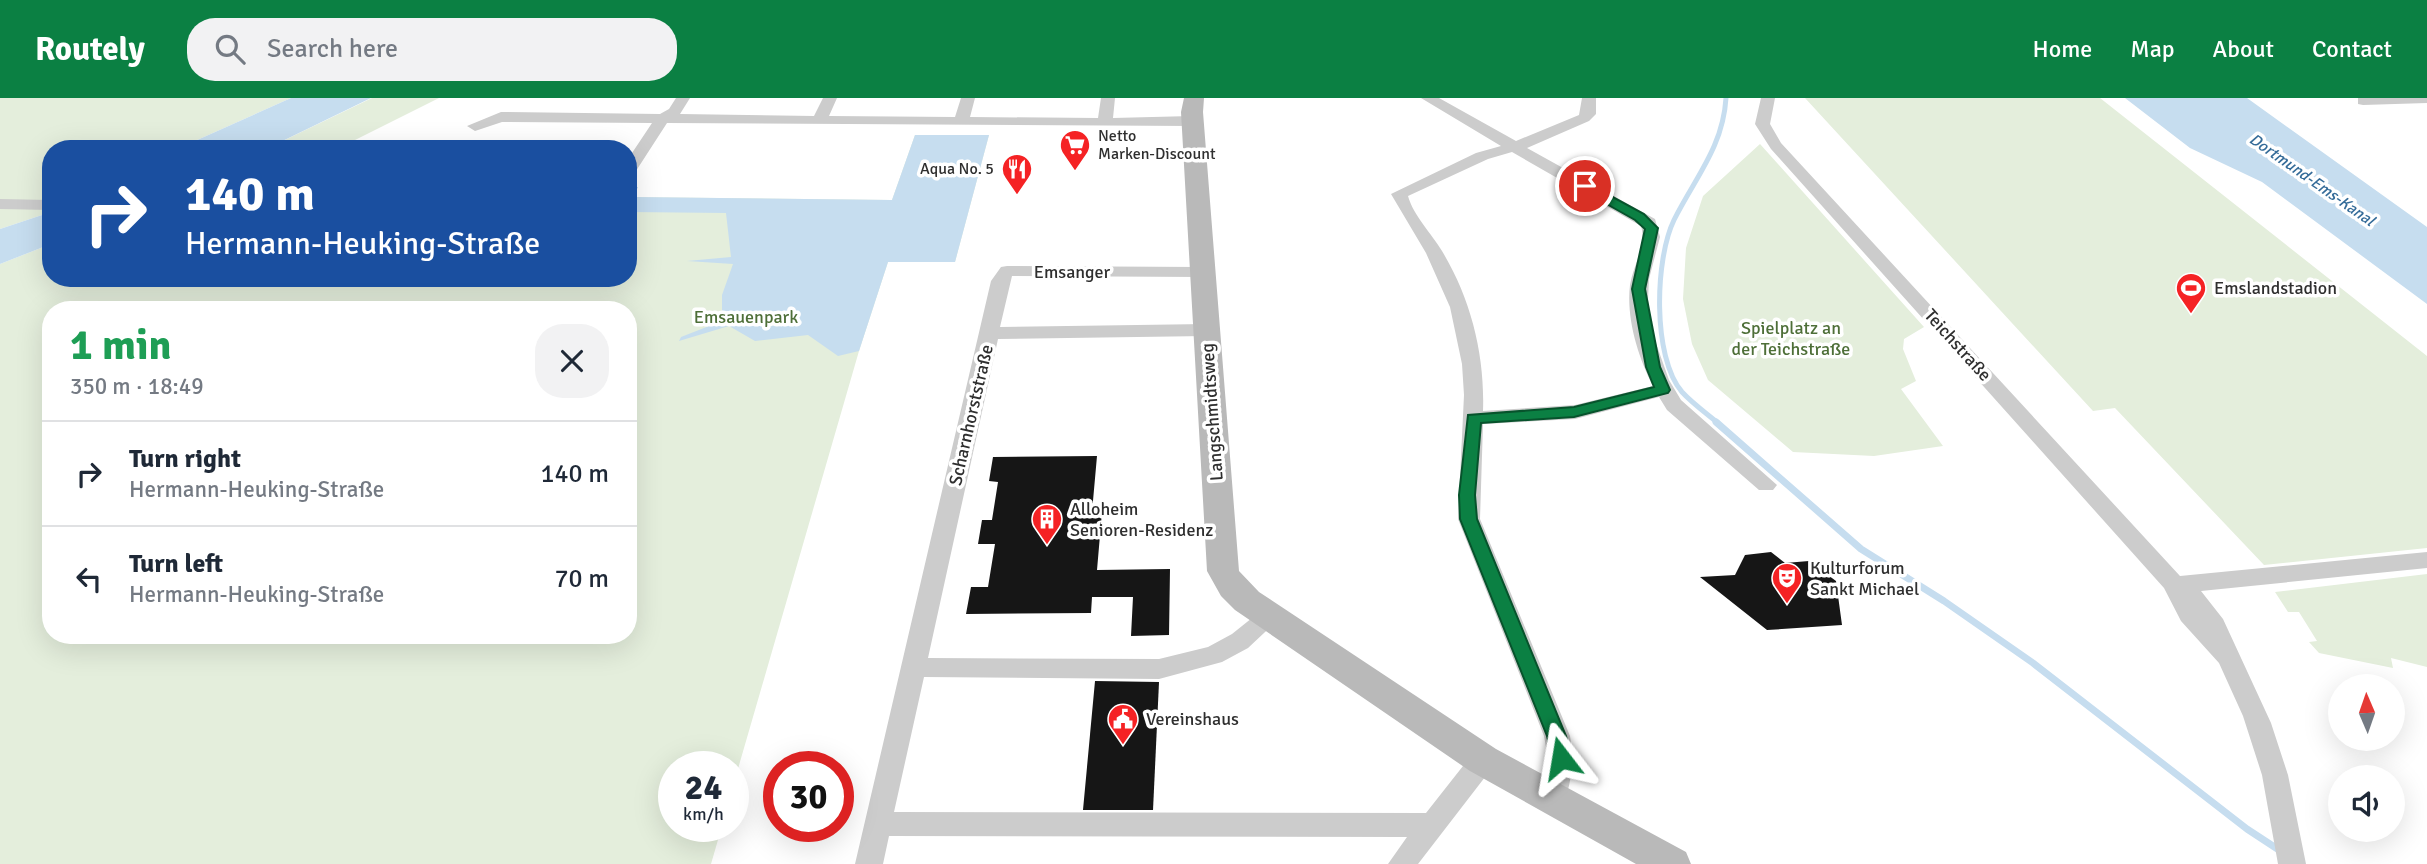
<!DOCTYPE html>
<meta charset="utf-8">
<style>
body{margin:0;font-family:Signika,sans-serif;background:#f2f2f3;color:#1f2937;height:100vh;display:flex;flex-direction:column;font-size:26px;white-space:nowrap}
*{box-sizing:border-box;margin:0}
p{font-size:23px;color:#747a83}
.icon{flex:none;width:38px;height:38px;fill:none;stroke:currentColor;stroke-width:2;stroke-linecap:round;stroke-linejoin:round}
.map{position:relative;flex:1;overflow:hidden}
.sheet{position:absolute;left:42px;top:203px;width:595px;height:343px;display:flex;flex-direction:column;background:#fff;border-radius:28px;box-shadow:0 7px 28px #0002}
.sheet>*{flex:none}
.hud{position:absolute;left:42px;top:42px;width:595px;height:147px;border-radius:28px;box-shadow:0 7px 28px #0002;background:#1a4fa0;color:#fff;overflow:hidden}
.needle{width:46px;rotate:358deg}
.buttons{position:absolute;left:2328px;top:576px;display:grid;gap:14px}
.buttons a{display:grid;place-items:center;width:77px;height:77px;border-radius:50%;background:#fff;box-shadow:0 7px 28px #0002;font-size:35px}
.speed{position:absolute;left:658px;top:653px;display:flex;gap:14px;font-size:35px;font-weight:700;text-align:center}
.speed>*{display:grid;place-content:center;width:91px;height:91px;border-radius:50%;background:#fff;box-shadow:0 7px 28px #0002;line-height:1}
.speed small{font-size:18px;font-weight:400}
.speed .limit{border:10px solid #d22;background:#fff;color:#111}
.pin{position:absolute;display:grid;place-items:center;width:60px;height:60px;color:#fff;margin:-30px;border:4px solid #fff;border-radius:50%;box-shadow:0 2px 7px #0007}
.me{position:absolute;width:77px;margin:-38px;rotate:346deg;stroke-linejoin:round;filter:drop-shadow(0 0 5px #0008)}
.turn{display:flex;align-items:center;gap:24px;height:147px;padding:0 28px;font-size:32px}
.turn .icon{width:91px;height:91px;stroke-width:2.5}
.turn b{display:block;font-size:49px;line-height:60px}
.round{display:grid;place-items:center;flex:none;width:74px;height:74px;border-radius:28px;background:#f2f2f3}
.head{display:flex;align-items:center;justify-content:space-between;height:119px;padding:0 28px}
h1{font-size:42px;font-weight:800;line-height:52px;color:#1e9e55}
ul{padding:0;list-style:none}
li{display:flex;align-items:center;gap:21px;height:105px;padding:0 28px;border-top:2px solid #e0e1e3}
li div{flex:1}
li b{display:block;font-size:26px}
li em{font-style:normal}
header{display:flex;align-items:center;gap:42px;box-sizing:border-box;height:98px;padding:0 35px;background:#0b8043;color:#fff}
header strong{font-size:33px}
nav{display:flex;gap:38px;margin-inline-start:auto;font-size:24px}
.search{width:490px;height:63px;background:#f2f2f3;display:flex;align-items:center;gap:18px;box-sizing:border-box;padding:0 24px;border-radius:28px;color:#747a83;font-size:26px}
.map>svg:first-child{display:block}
.green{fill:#e4eedc;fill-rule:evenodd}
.water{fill:#c6ddef}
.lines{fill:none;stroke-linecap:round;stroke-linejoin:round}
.stream-far1{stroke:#c6ddef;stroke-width:5}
.stream{stroke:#c6ddef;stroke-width:7}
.building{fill:#161616}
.street{fill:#ccc;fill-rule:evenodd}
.secondary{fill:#b9b9b9;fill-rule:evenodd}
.route{fill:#0b8043;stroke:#07532c;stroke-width:2}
.labels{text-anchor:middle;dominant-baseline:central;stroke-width:7;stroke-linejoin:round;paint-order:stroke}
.far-poi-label{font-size:16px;fill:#2f2f2f;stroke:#fff;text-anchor:start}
.far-water-label{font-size:16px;font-style:italic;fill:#356c99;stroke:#fff}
.street-label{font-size:18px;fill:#2f2f2f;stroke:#fff}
.poi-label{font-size:18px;fill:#2f2f2f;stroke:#fff;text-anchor:start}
.park-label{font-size:18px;fill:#4e6f38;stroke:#fff}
</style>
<header>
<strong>Routely</strong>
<div class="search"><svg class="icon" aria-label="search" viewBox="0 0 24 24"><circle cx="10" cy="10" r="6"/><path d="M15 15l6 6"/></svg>Search here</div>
<nav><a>Home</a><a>Map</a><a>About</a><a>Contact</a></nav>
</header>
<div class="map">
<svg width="2427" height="766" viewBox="0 0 2427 766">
<rect width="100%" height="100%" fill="#fff"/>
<!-- green -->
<g class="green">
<polygon points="0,0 291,0 177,51 51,51 51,114 0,131"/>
<polygon points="372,0 439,0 337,51 266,51"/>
<polygon points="1805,0 2100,0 2427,258 2427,450 2264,467 2115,310 2093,313"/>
<path d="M915,37H989L955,164H888L859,253L733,688V668H674V728H722L711,766H0V166L51,146V180H628V99L892,102ZM51,212H628V537H51Z"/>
<polygon points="1760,46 1924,229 1904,241 1903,251 1916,283 1901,291 1943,348 1874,358 1793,354 1708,282 1692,246 1683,201 1686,150 1703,98"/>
<polygon points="2427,476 2427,569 2391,560 2393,570 2319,555 2309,544 2317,543 2299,514 2288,514 2275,494"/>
</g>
<!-- water -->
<g class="water">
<polygon points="291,0 371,0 266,51 177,51"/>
<polygon points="2125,0 2247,0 2427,129 2427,206 2262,84 2190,50"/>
<polygon points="915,37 989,37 955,164 888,164 859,253 838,258 808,237 755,243 729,228 679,243 681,239 722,223 722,197 733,166 687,163 731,159 726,115 628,114 628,89 638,89 633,99 892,102"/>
<polygon points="51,114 51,146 0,166 0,131"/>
</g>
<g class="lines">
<!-- stream-far1 -->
<path class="stream-far1" d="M1718,325C1706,315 1692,305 1682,294C1652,259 1655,161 1674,122C1695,80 1723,49 1726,0"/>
<!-- stream -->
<polyline class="stream" points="1716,324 1861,451 1944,503 2033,565 2247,731 2279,752"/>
</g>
<!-- building -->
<g class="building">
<polygon points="1097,358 1092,414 1102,414 1097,472 1170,471 1169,537 1131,538 1133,499 1092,499 1091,515 966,516 971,489 988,489 995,446 978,446 982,422 992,422 998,384 989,383 993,359"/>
<polygon points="1771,454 1785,465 1809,463 1836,483 1842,527 1767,532 1700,479 1735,477 1745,457"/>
<polygon points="1095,583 1159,584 1153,712 1083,712"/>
</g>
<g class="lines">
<!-- street -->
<g class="street">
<polygon points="676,0 690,0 680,16 814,18 823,0 837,0 829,18 955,19 961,0 975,0 970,19 1098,20 1101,0 1115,0 1113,20 1192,18 1200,23 1192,28 667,25 634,76 628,78 628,61 652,25 502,24 475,33 467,28 501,14 660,16 669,11"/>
<path d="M1421,0H1439L1516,43L1579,17L1582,0H1596V16L1589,23L1527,50L1655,121L1660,139L1649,181L1648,202L1652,234L1669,282L1681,302L1777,387L1773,392H1759L1667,312L1659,299L1575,321L1483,326L1480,421L1570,638C1574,662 1572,688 1561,711L1552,714L1543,711L1539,703L1548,660L1544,638L1458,421L1464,297L1462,266L1450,209L1426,155L1391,96L1476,55L1501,48ZM1512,54L1641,128C1647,148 1633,167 1630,187C1626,220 1638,259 1653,288L1575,307L1483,313C1485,257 1471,201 1442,153C1432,136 1413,117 1408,98L1488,61Z"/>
<polygon points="1761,0 1775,0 1770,26 1781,45 2180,478 2427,454 2427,470 2201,493 2223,521 2271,625 2288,677 2306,766 2278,766 2262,677 2243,618 2219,565 2181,523 2164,490 1771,51 1755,26"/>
<polygon points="2358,0 2427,0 2427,5 2363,7 2358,6"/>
<polygon points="0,101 51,102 51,112 0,111"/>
<polygon points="1007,168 1201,169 1210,174 1201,179 1012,178 1000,229 1206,226 1215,232 1206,238 998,241 928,560 1159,561 1208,549 1232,536 1262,512 1270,509 1278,512 1282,518 1248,550 1222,564 1159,581 924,579 894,714 1426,715 1474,654 1483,651 1492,654 1496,662 1492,670 1418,766 1388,766 1407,739 889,738 883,766 855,766 991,183 1001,169"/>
</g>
<!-- secondary -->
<polygon class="secondary" points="1184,0 1204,0 1203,14 1239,473 1259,494 1496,651 1686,754 1691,766 1636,766 1470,673 1235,512 1221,498 1207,473 1181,14"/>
</g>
<!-- route -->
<polygon class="route" points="1580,86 1589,86 1644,116 1658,130 1645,191 1660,269 1670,292 1668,295 1574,319 1481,325 1475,397 1477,421 1566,638 1571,660 1568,666 1554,666 1547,638 1460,421 1459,397 1468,317 1574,309 1654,289 1646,269 1632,191 1645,131 1635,122 1580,91"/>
<!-- icons -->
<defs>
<g id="supermarket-pin" transform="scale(1.575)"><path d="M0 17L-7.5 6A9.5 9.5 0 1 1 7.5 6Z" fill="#f52224" stroke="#fff"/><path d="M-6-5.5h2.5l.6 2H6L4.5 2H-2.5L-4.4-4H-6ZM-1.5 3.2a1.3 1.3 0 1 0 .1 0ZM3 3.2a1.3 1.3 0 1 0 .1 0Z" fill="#fff"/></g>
<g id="restaurant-pin" transform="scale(1.575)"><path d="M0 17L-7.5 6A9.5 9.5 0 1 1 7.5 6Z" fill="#f52224" stroke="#fff"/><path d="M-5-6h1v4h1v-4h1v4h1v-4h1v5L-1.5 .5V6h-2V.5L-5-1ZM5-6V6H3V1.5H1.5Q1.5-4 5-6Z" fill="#fff"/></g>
<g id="stadium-pin" transform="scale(1.575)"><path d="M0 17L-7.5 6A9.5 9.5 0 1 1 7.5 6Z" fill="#f52224" stroke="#fff"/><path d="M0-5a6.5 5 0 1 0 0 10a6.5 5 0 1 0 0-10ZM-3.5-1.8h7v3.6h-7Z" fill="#fff"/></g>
<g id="building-pin" transform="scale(1.575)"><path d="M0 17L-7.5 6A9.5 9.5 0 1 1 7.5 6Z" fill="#f52224" stroke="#fff"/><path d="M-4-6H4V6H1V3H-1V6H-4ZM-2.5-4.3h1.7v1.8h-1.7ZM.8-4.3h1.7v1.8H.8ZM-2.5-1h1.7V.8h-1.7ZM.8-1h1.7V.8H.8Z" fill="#fff"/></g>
<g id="theatre-pin" transform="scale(1.575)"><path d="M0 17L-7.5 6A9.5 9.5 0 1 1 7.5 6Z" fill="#f52224" stroke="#fff"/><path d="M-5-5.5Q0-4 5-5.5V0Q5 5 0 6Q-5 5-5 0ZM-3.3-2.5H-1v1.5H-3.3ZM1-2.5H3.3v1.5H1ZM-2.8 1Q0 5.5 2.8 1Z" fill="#fff"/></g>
<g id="civic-pin" transform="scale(1.575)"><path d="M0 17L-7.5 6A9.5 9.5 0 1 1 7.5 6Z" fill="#f52224" stroke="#fff"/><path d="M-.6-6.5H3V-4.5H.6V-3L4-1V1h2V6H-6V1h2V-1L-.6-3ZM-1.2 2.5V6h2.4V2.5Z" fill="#fff"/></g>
</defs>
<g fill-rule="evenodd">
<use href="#supermarket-pin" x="1075" y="47"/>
<use href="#restaurant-pin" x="1017" y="71"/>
<use href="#stadium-pin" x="2191" y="190"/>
<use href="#building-pin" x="1047" y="421"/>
<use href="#theatre-pin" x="1787" y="480"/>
<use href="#civic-pin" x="1123" y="621"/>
</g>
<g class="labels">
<!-- far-poi labels -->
<g class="far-poi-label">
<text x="1098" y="38">Netto<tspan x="1098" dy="18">Marken-Discount</tspan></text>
<text x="994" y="71" text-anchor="end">Aqua No. 5</text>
</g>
<!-- far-water labels -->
<g class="far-water-label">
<text transform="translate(2312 82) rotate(35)">Dortmund-Ems-Kanal</text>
</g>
<!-- street labels -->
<g class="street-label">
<text x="1072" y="174">Emsanger</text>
<text transform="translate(1958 247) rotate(48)">Teichstraße</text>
<text transform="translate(1212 314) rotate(-94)">Langschmidtsweg</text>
<text transform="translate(971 317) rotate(-77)">Scharnhorststraße</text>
</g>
<!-- poi labels -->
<g class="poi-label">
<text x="2214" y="190">Emslandstadion</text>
<text x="1070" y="411">Alloheim<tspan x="1070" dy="21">Senioren-Residenz</tspan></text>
<text x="1810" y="470">Kulturforum<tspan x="1810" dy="21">Sankt Michael</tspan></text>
<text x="1146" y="621">Vereinshaus</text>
</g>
<!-- park labels -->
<g class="park-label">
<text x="746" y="219">Emsauenpark</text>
<text x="1791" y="230">Spielplatz an<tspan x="1791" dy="21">der Teichstraße</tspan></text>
</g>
</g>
</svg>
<div class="buttons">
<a><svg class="needle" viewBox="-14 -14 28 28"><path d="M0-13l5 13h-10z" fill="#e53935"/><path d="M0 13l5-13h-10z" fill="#747a83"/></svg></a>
<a><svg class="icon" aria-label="sound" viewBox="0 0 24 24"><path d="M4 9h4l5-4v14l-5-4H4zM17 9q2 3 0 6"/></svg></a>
</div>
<div class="speed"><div>24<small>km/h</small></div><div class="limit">30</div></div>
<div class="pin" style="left:1585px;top:88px;background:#d93025"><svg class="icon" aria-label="arrive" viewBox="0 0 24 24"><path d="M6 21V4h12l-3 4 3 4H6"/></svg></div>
<svg class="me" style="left:1561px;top:660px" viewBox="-20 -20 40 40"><path d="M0-17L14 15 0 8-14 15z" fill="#0b8043" stroke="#fff" stroke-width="4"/></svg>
<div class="hud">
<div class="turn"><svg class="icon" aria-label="right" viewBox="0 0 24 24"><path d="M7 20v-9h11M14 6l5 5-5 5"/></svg><div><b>140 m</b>Hermann-Heuking-Straße</div></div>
</div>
<section class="sheet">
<div class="head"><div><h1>1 min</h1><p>350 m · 18:49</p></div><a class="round"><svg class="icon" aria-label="close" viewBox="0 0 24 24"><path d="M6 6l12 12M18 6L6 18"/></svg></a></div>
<ul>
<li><svg class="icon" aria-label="right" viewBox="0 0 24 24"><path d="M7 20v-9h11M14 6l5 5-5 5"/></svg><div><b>Turn right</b><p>Hermann-Heuking-Straße</p></div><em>140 m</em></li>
<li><svg class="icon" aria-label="left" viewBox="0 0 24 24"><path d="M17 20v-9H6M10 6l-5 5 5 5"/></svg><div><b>Turn left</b><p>Hermann-Heuking-Straße</p></div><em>70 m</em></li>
</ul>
</section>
</div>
